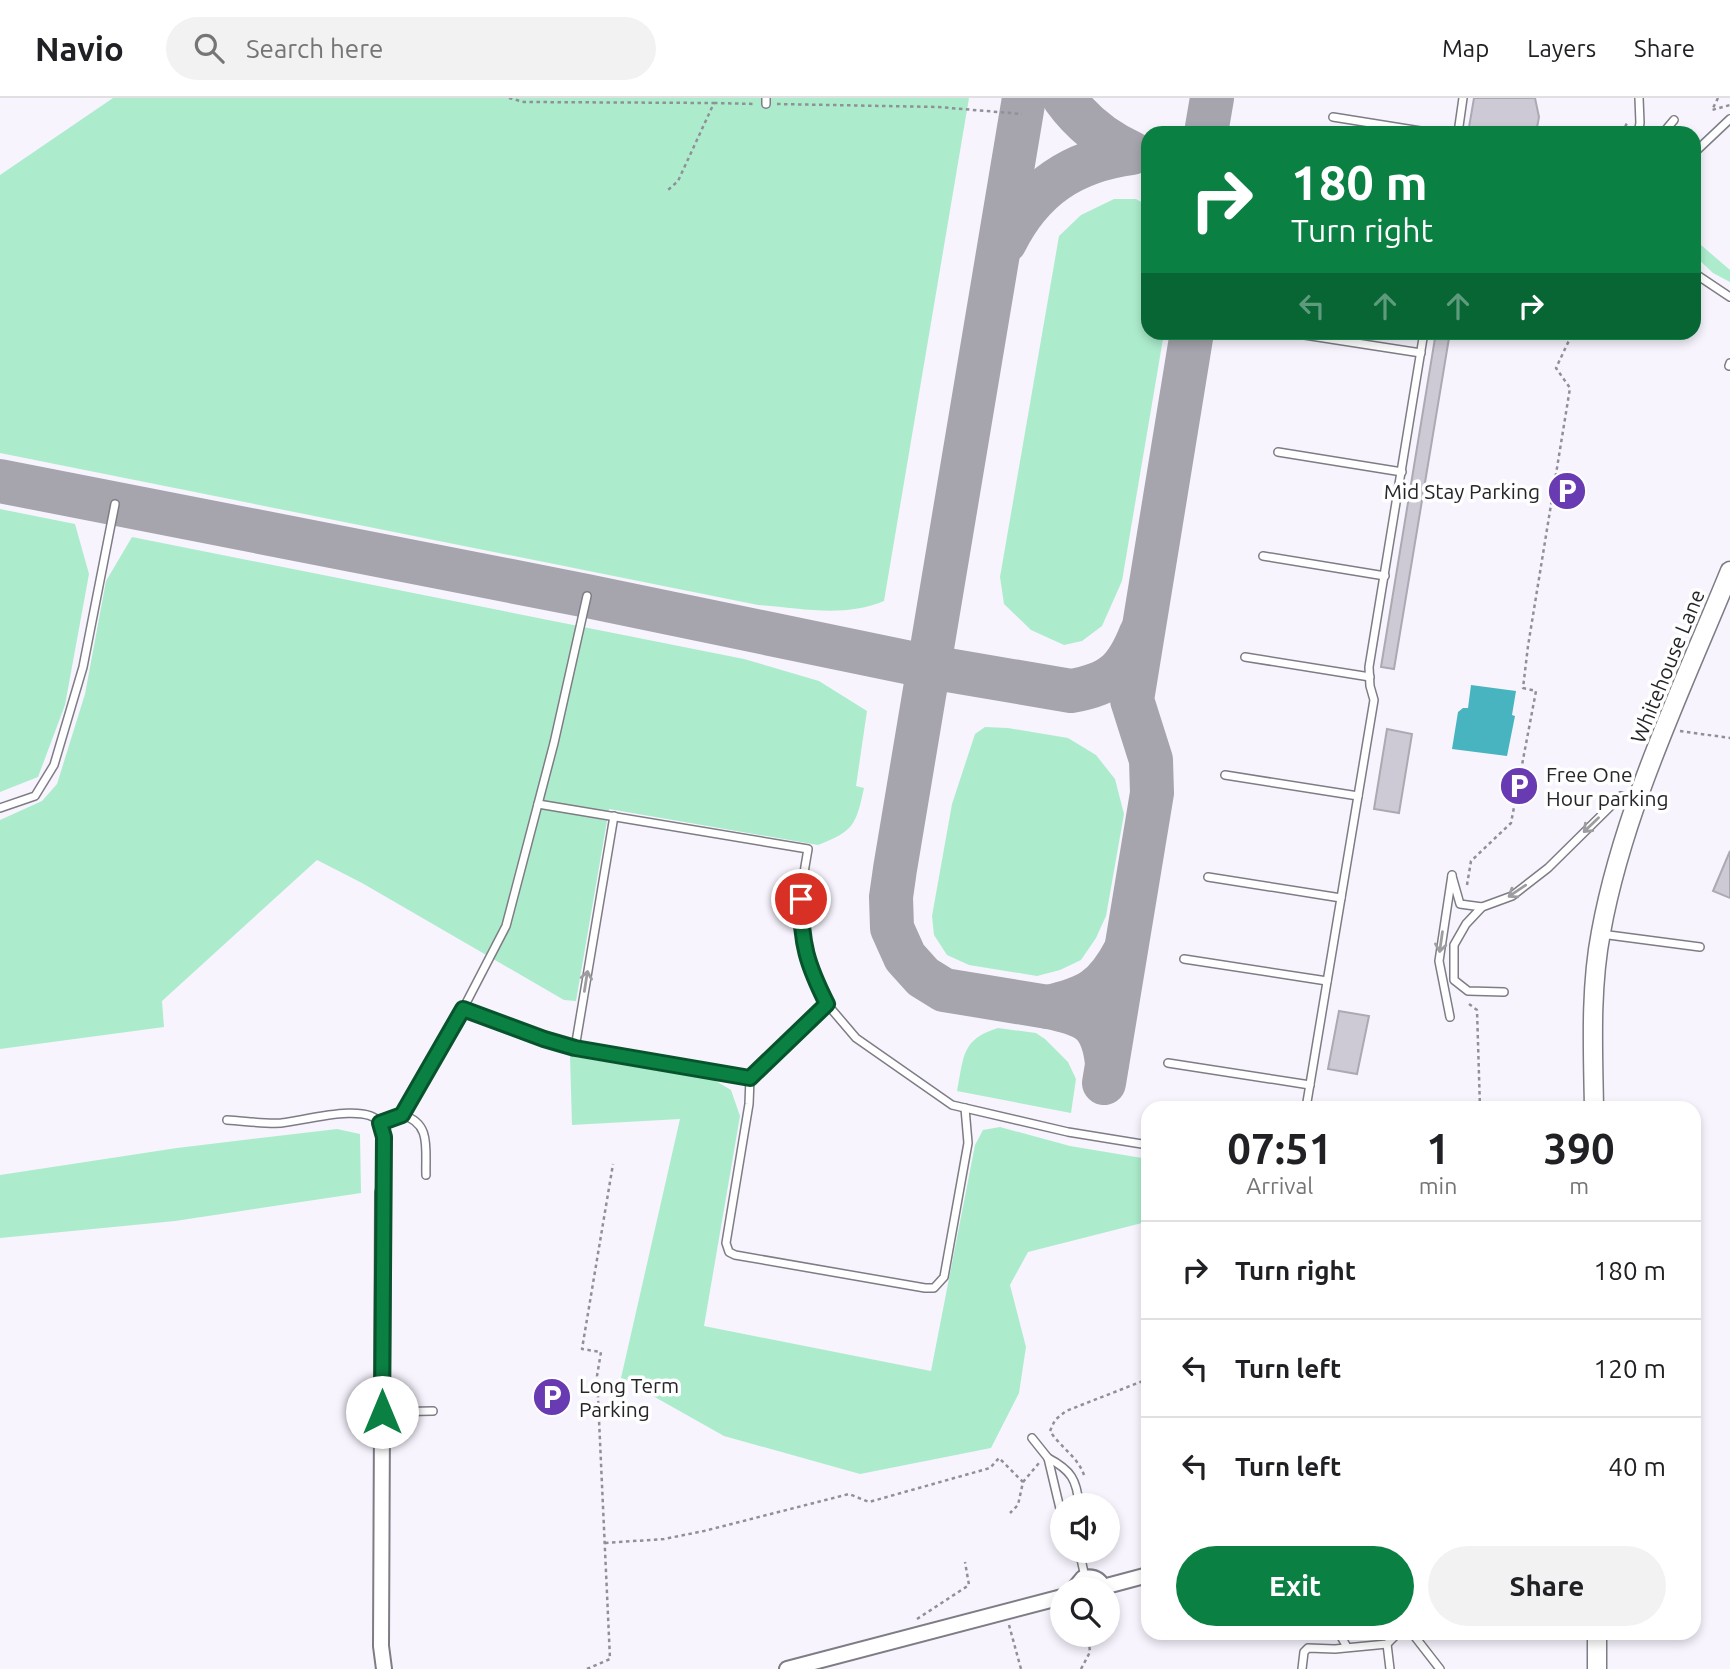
<!DOCTYPE html>
<style>
body{margin:0;font-family:Ubuntu,sans-serif;background:#f2f2f2;color:#202124;height:100vh;display:flex;flex-direction:column;font-size:26px;white-space:nowrap}
*{box-sizing:border-box;margin:0}
p{font-size:23px;color:#757577}
.icon{flex:none;width:38px;height:38px;fill:none;stroke:currentColor;stroke-width:2;stroke-linecap:round;stroke-linejoin:round}
.map{position:relative;flex:1;overflow:hidden}
.sheet{position:absolute;left:1141px;top:1003px;width:560px;height:539px;display:flex;flex-direction:column;background:#fff;border-radius:21px;box-shadow:0 4px 10px #0003}
.sheet>*{flex:none}
.top-card{position:absolute;left:1141px;top:28px;width:560px;height:214px;border-radius:21px;box-shadow:0 4px 10px #0003;background:#0b8043;color:#fff;overflow:hidden}
.controls{position:absolute;left:1050px;top:1395px;display:grid;gap:14px}
.controls a{display:grid;place-items:center;width:70px;height:70px;border-radius:50%;background:#fff;box-shadow:0 4px 10px #0003;font-size:35px}
.pin{position:absolute;display:grid;place-items:center;width:60px;height:60px;color:#fff;margin:-30px;border:4px solid #fff;border-radius:50%;box-shadow:0 2px 7px #0007}
.me{position:absolute;width:77px;margin:-38px;rotate:0deg;stroke-linejoin:round;filter:drop-shadow(0 0 5px #0008)}
.turn{display:flex;align-items:center;gap:24px;height:147px;padding:0 35px;font-size:32px}
.turn .icon{width:91px;height:91px;stroke-width:2.5}
.turn b{display:block;font-size:49px;line-height:60px}
.lanes{display:flex;align-items:center;height:66px;padding:0 35px;background:#0003;justify-content:center;gap:35px;direction:ltr}
.lanes .off{opacity:.35}
.eta{display:flex;justify-content:space-evenly;align-items:center;height:119px;text-align:center}
.eta b{font-size:42px;font-weight:700;line-height:49px}
.action{display:flex;gap:14px;margin-top:auto;padding:14px 35px}
.action a{flex:1;height:80px;border-radius:42px;background:#0b8043;color:#fff;font-size:28px;font-weight:700;line-height:80px;text-align:center}
.action a+a{background:#f2f2f2;color:#202124}
ul{padding:0;list-style:none}
li{display:flex;align-items:center;gap:21px;height:98px;padding:0 35px;border-top:2px solid #e0e0e0}
li div{flex:1}
li b{display:block;font-size:26px}
li em{font-style:normal}
header{display:flex;align-items:center;gap:42px;box-sizing:border-box;height:98px;padding:0 35px;background:#fff;border-bottom:2px solid #e0e0e0}
header strong{font-size:33px}
nav{display:flex;gap:38px;margin-inline-start:auto;font-size:24px}
.search{width:490px;height:63px;background:#f2f2f2;display:flex;align-items:center;gap:18px;box-sizing:border-box;padding:0 24px;border-radius:38px;color:#757577;font-size:26px}
.map>svg:first-child{display:block}
.green{fill:#aceccd}
.water{fill:#47b4bf}
.lines{fill:none;stroke-linecap:round;stroke-linejoin:round}
.taxiway{stroke:#a6a4ac;stroke-width:44}
.building{fill:#cdcad5;stroke:#aba9b2;stroke-width:2}
.service-casing{stroke:#7e7c85;stroke-width:10}
.minor-casing{stroke:#7e7c85;stroke-width:18}
.tertiary-casing{stroke:#7e7c85;stroke-width:21}
.path{stroke:#918f97;stroke-width:2.5;stroke-dasharray:3.5 3.5;stroke-linecap:butt}
.service{stroke:#fff;stroke-width:7}
.minor{stroke:#fff;stroke-width:14}
.tertiary{stroke:#fff;stroke-width:18}
.oneway{stroke:#9d9d9f}
.route-casing{stroke:#07532c;stroke-width:18}
.route{stroke:#0b8043;stroke-width:12}
.labels{text-anchor:middle;dominant-baseline:central;stroke-width:7;stroke-linejoin:round;paint-order:stroke}
.poi-label{font-size:21px;fill:#262529;stroke:#fff;text-anchor:start}
.street-label{font-size:21px;fill:#262529;stroke:#fff}
</style>
<header>
<strong>Navio</strong>
<div class="search"><svg class="icon" aria-label="search" viewBox="0 0 24 24"><circle cx="10" cy="10" r="6"/><path d="M15 15l6 6"/></svg>Search here</div>
<nav><a>Map</a><a>Layers</a><a>Share</a></nav>
</header>
<div class="map">
<svg width="1730" height="1571" viewBox="0 0 1730 1571">
<rect width="100%" height="100%" fill="#f7f4fe"/>
<!-- green -->
<g class="green">
<path d="M113,0H969L884,503C845,520 799,510 758,507L0,355V77Z"/>
<polygon points="1114,101 1136,101 1148,108 1148,234 1164,235 1122,483 1102,528 1082,543 1064,547 1031,532 1004,506 1000,479 1059,138 1081,117"/>
<polygon points="1694,141 1730,172 1730,184 1713,175 1694,157"/>
<polygon points="0,411 75,426 89,476 65,607 38,679 0,694"/>
<path d="M132,439L744,561L819,583L867,613L856,688L864,690C856,727 854,733 818,747L609,711L576,903L564,902L362,785L317,762L162,903L164,929L0,951V722L42,703L57,686L85,596L106,483Z"/>
<polygon points="985,629 1008,630 1068,640 1096,657 1115,681 1124,716 1106,818 1096,840 1081,862 1060,872 1037,878 969,867 947,857 934,837 932,818 952,706 975,636"/>
<path d="M998,930L1036,935L1045,941L1068,964L1076,981L1071,1015L957,993C964,959 961,941 998,930Z"/>
<polygon points="570,958 714,982 731,992 740,1018 704,1228 931,1273 975,1047 983,1032 1000,1029 1070,1048 1148,1061 1148,1103 1145,1104 1146,1124 1028,1154 1010,1187 1026,1249 1019,1295 991,1350 860,1376 724,1338 621,1280 680,1021 572,1027"/>
<polygon points="337,1031 360,1036 361,1095 175,1123 0,1140 0,1077 177,1050"/>
</g>
<!-- water -->
<polygon class="water" points="1471,587 1516,593 1512,617 1515,618 1507,658 1452,651 1458,614 1463,610 1468,610"/>
<g class="lines">
<!-- taxiway -->
<g class="taxiway">
<polyline points="1024,0 895,771 891,799 892,830 905,859 923,879 944,892 1048,909"/>
<polyline points="1206,35 1212,0"/>
<path d="M1005,144C1032,90 1072,63 1132,55C1103,42 1082,25 1064,0"/>
<path d="M0,383L587,498L930,569L1071,593C1112,586 1126,573 1141,535"/>
<path d="M1107,965C1102,923 1087,917 1048,909C1088,900 1105,891 1125,853"/>
<polyline points="1104,985 1152,695 1151,662 1132,602 1192,234"/>
</g>
</g>
<!-- building -->
<g class="building">
<polygon points="1474,0 1535,0 1539,19 1536,35 1468,35"/>
<polygon points="1436,234 1450,234 1394,571 1381,569"/>
<polygon points="1387,631 1412,636 1399,715 1374,711"/>
<polygon points="1730,753 1730,800 1713,793"/>
<polygon points="1339,913 1369,918 1357,976 1328,971"/>
</g>
<g class="lines">
<!-- service casing -->
<g class="service-casing">
<g id="service">
<polyline points="766,6 766,0"/>
<polyline points="1333,19 1433,35"/>
<polyline points="1458,35 1463,0"/>
<polyline points="1638,35 1640,25 1639,0"/>
<polyline points="1663,35 1674,22"/>
<polyline points="1694,55 1730,21"/>
<polyline points="1694,175 1730,199"/>
<polyline points="1671,235 1671,234"/>
<polyline points="1298,236 1421,255"/>
<polyline points="1729,268 1730,265"/>
<polyline points="1278,354 1402,374"/>
<polyline points="1263,458 1385,478"/>
<polyline points="1245,559 1370,579"/>
<polyline points="1225,677 1358,698"/>
<path d="M538,706L808,751C796,815 797,847 827,906"/>
<polyline points="0,710 35,698 54,667 83,569 115,406"/>
<polyline points="1452,778 1460,806 1482,809"/>
<polyline points="1208,779 1341,800"/>
<polyline points="1601,836 1700,849"/>
<polyline points="1184,861 1327,883"/>
<polyline points="1504,894 1468,893 1454,882 1454,847 1466,826 1482,809 1512,798 1548,770 1621,698 1638,702"/>
<polyline points="463,911 544,941 575,950 750,980 827,906 856,940 952,1007 1068,1034 1148,1047"/>
<polyline points="1450,919 1439,863 1452,777"/>
<polyline points="575,950 614,718"/>
<polyline points="1168,965 1310,987"/>
<polyline points="750,980 749,1006 726,1145 729,1154 735,1157 925,1190 934,1190 944,1179 968,1045 965,1010"/>
<polyline points="1306,1010 1374,602 1370,588 1369,569 1424,234"/>
<path d="M402,1017C432,1025 425,1051 426,1077"/>
<path d="M227,1022C245,1023 264,1026 281,1025C303,1023 367,1004 380,1025C388,1038 383,1077 383,1094"/>
<polyline points="380,1025 402,1017 463,911 506,828 554,645 587,498"/>
<polyline points="382,1314 433,1313"/>
<polyline points="1032,1340 1048,1360 1062,1419"/>
<path d="M1048,1360C1071,1372 1077,1382 1079,1407"/>
<polyline points="1079,1452 1085,1479"/>
<polyline points="1339,1535 1347,1549"/>
<polyline points="1412,1535 1440,1571"/>
<polyline points="1387,1546 1390,1571"/>
<polyline points="1302,1571 1304,1554 1308,1550 1335,1551 1387,1546 1398,1535"/>
</g>
</g>
<!-- minor casing -->
<g class="minor-casing">
<g id="minor">
<polyline points="383,1094 381,1548 384,1571"/>
<polyline points="1103,1489 1148,1477"/>
<path d="M1074,1491L1083,1480C1093,1478 1100,1481 1104,1491"/>
<polyline points="787,1571 1062,1499"/>
</g>
</g>
<!-- tertiary casing -->
<g class="tertiary-casing">
<g id="tertiary">
<path d="M1594,1010C1593,952 1590,891 1601,834C1623,712 1683,588 1730,473"/>
<polyline points="1597,1571 1597,1535"/>
</g>
</g>
<!-- path -->
<g class="path">
<polyline points="509,0 524,4 714,5 678,83 668,92"/>
<polyline points="1718,0 1712,12 1730,7"/>
<polyline points="714,5 756,6"/>
<polyline points="777,6 938,9 1022,16"/>
<polyline points="1622,35 1627,25"/>
<polyline points="1680,633 1730,640"/>
<polyline points="1467,787 1471,763 1511,725 1536,593 1523,590 1528,548 1570,290 1556,270 1573,234"/>
<polyline points="1469,906 1477,912 1480,1010"/>
<path d="M1084,1377C1078,1359 1060,1349 1050,1333L1055,1322L1066,1313L1148,1281"/>
<polyline points="1023,1384 1039,1365"/>
<polyline points="605,1445 664,1441 704,1433 849,1396 869,1404 990,1370 999,1360 1023,1384 1018,1407 1010,1415"/>
<polyline points="917,1521 969,1487 965,1464"/>
<polyline points="1108,1525 1110,1525 1108,1513 1111,1503"/>
<polyline points="1009,1527 1021,1571"/>
<polyline points="587,1571 610,1561 597,1278 601,1254 582,1251 613,1066"/>
<polyline points="1081,1571 1090,1554 1088,1536"/>
</g>
<!-- service -->
<use href="#service" class="service"/>
<!-- minor -->
<use href="#minor" class="minor"/>
<!-- tertiary -->
<use href="#tertiary" class="tertiary"/>
</g>
<!-- one-way arrows -->
<defs><path id="oneway-shaft" d="M-6 0H5M1.5-3L5.5 0L1.5 3" fill="none" stroke-width="1.6" stroke-linecap="round" stroke-linejoin="round" transform="scale(1.75)"/></defs>
<g class="oneway">
<use href="#oneway-shaft" transform="translate(1591 727) rotate(136)"/>
<use href="#oneway-shaft" transform="translate(1517 793) rotate(146)"/>
<use href="#oneway-shaft" transform="translate(1441 844) rotate(98)"/>
<use href="#oneway-shaft" transform="translate(586 883) rotate(-81)"/>
</g>
<g class="lines">
<!-- route casing -->
<g class="route-casing">
<path id="route" d="M382,1314L384,1039L380,1025L402,1017L463,911L544,941L575,950L750,980L827,906C807,866 801,846 801,801"/>
</g>
<!-- route -->
<use href="#route" class="route"/>
</g>
<!-- icons -->
<defs>
<g id="parking-disc" transform="scale(2.0125)"><circle r="9.5" fill="#693bb2" stroke="#fff"/><path d="M-3.5-5.5H1a3.5 3.5 0 0 1 0 7H-1V5.5H-3.5ZM-1-3.4V-.6H.8a1.4 1.4 0 0 0 0-2.8Z" fill="#fff"/></g>
</defs>
<g fill-rule="evenodd">
<use href="#parking-disc" x="1567" y="393"/>
<use href="#parking-disc" x="1519" y="688"/>
<use href="#parking-disc" x="552" y="1299"/>
</g>
<g class="labels">
<!-- poi labels -->
<g class="poi-label">
<text x="1540" y="393" text-anchor="end">Mid Stay Parking</text>
<text x="1546" y="676">Free One<tspan x="1546" dy="24">Hour parking</tspan></text>
<text x="579" y="1287">Long Term<tspan x="579" dy="24">Parking</tspan></text>
</g>
<!-- street labels -->
<g class="street-label">
<text transform="translate(1667 568) rotate(-68)">Whitehouse Lane</text>
</g>
</g>
</svg>
<div class="controls">
<a><svg class="icon" aria-label="sound" viewBox="0 0 24 24"><path d="M4 9h4l5-4v14l-5-4H4zM17 9q2 3 0 6"/></svg></a>
<a><svg class="icon" aria-label="search" viewBox="0 0 24 24"><circle cx="10" cy="10" r="6"/><path d="M15 15l6 6"/></svg></a>
</div>
<div class="pin" style="left:801px;top:801px;background:#d93025"><svg class="icon" aria-label="arrive" viewBox="0 0 24 24"><path d="M6 21V4h12l-3 4 3 4H6"/></svg></div>
<svg class="me" style="left:382px;top:1314px" viewBox="-20 -20 40 40"><circle r="19" fill="#fff"/><path d="M0-13L10 11 0 6-10 11z" fill="#0b8043"/></svg>
<div class="top-card">
<div class="turn"><svg class="icon" aria-label="right" viewBox="0 0 24 24"><path d="M7 20v-9h11M14 6l5 5-5 5"/></svg><div><b>180 m</b>Turn right</div></div>
<div class="lanes"><svg class="icon off" aria-label="left" viewBox="0 0 24 24"><path d="M17 20v-9H6M10 6l-5 5 5 5"/></svg><svg class="icon off" aria-label="ahead" viewBox="0 0 24 24"><path d="M12 20V5M6 11l6-6 6 6"/></svg><svg class="icon off" aria-label="ahead" viewBox="0 0 24 24"><path d="M12 20V5M6 11l6-6 6 6"/></svg><svg class="icon" aria-label="right" viewBox="0 0 24 24"><path d="M7 20v-9h11M14 6l5 5-5 5"/></svg></div>
</div>
<section class="sheet">
<div class="eta">
<div><b>07:51</b><p>Arrival</p></div>
<div><b>1</b><p>min</p></div>
<div><b>390</b><p>m</p></div>
</div>
<ul>
<li><svg class="icon" aria-label="right" viewBox="0 0 24 24"><path d="M7 20v-9h11M14 6l5 5-5 5"/></svg><div><b>Turn right</b></div><em>180 m</em></li>
<li><svg class="icon" aria-label="left" viewBox="0 0 24 24"><path d="M17 20v-9H6M10 6l-5 5 5 5"/></svg><div><b>Turn left</b></div><em>120 m</em></li>
<li><svg class="icon" aria-label="left" viewBox="0 0 24 24"><path d="M17 20v-9H6M10 6l-5 5 5 5"/></svg><div><b>Turn left</b></div><em>40 m</em></li>
</ul>
<div class="action"><a>Exit</a><a>Share</a></div>
</section>
</div>
